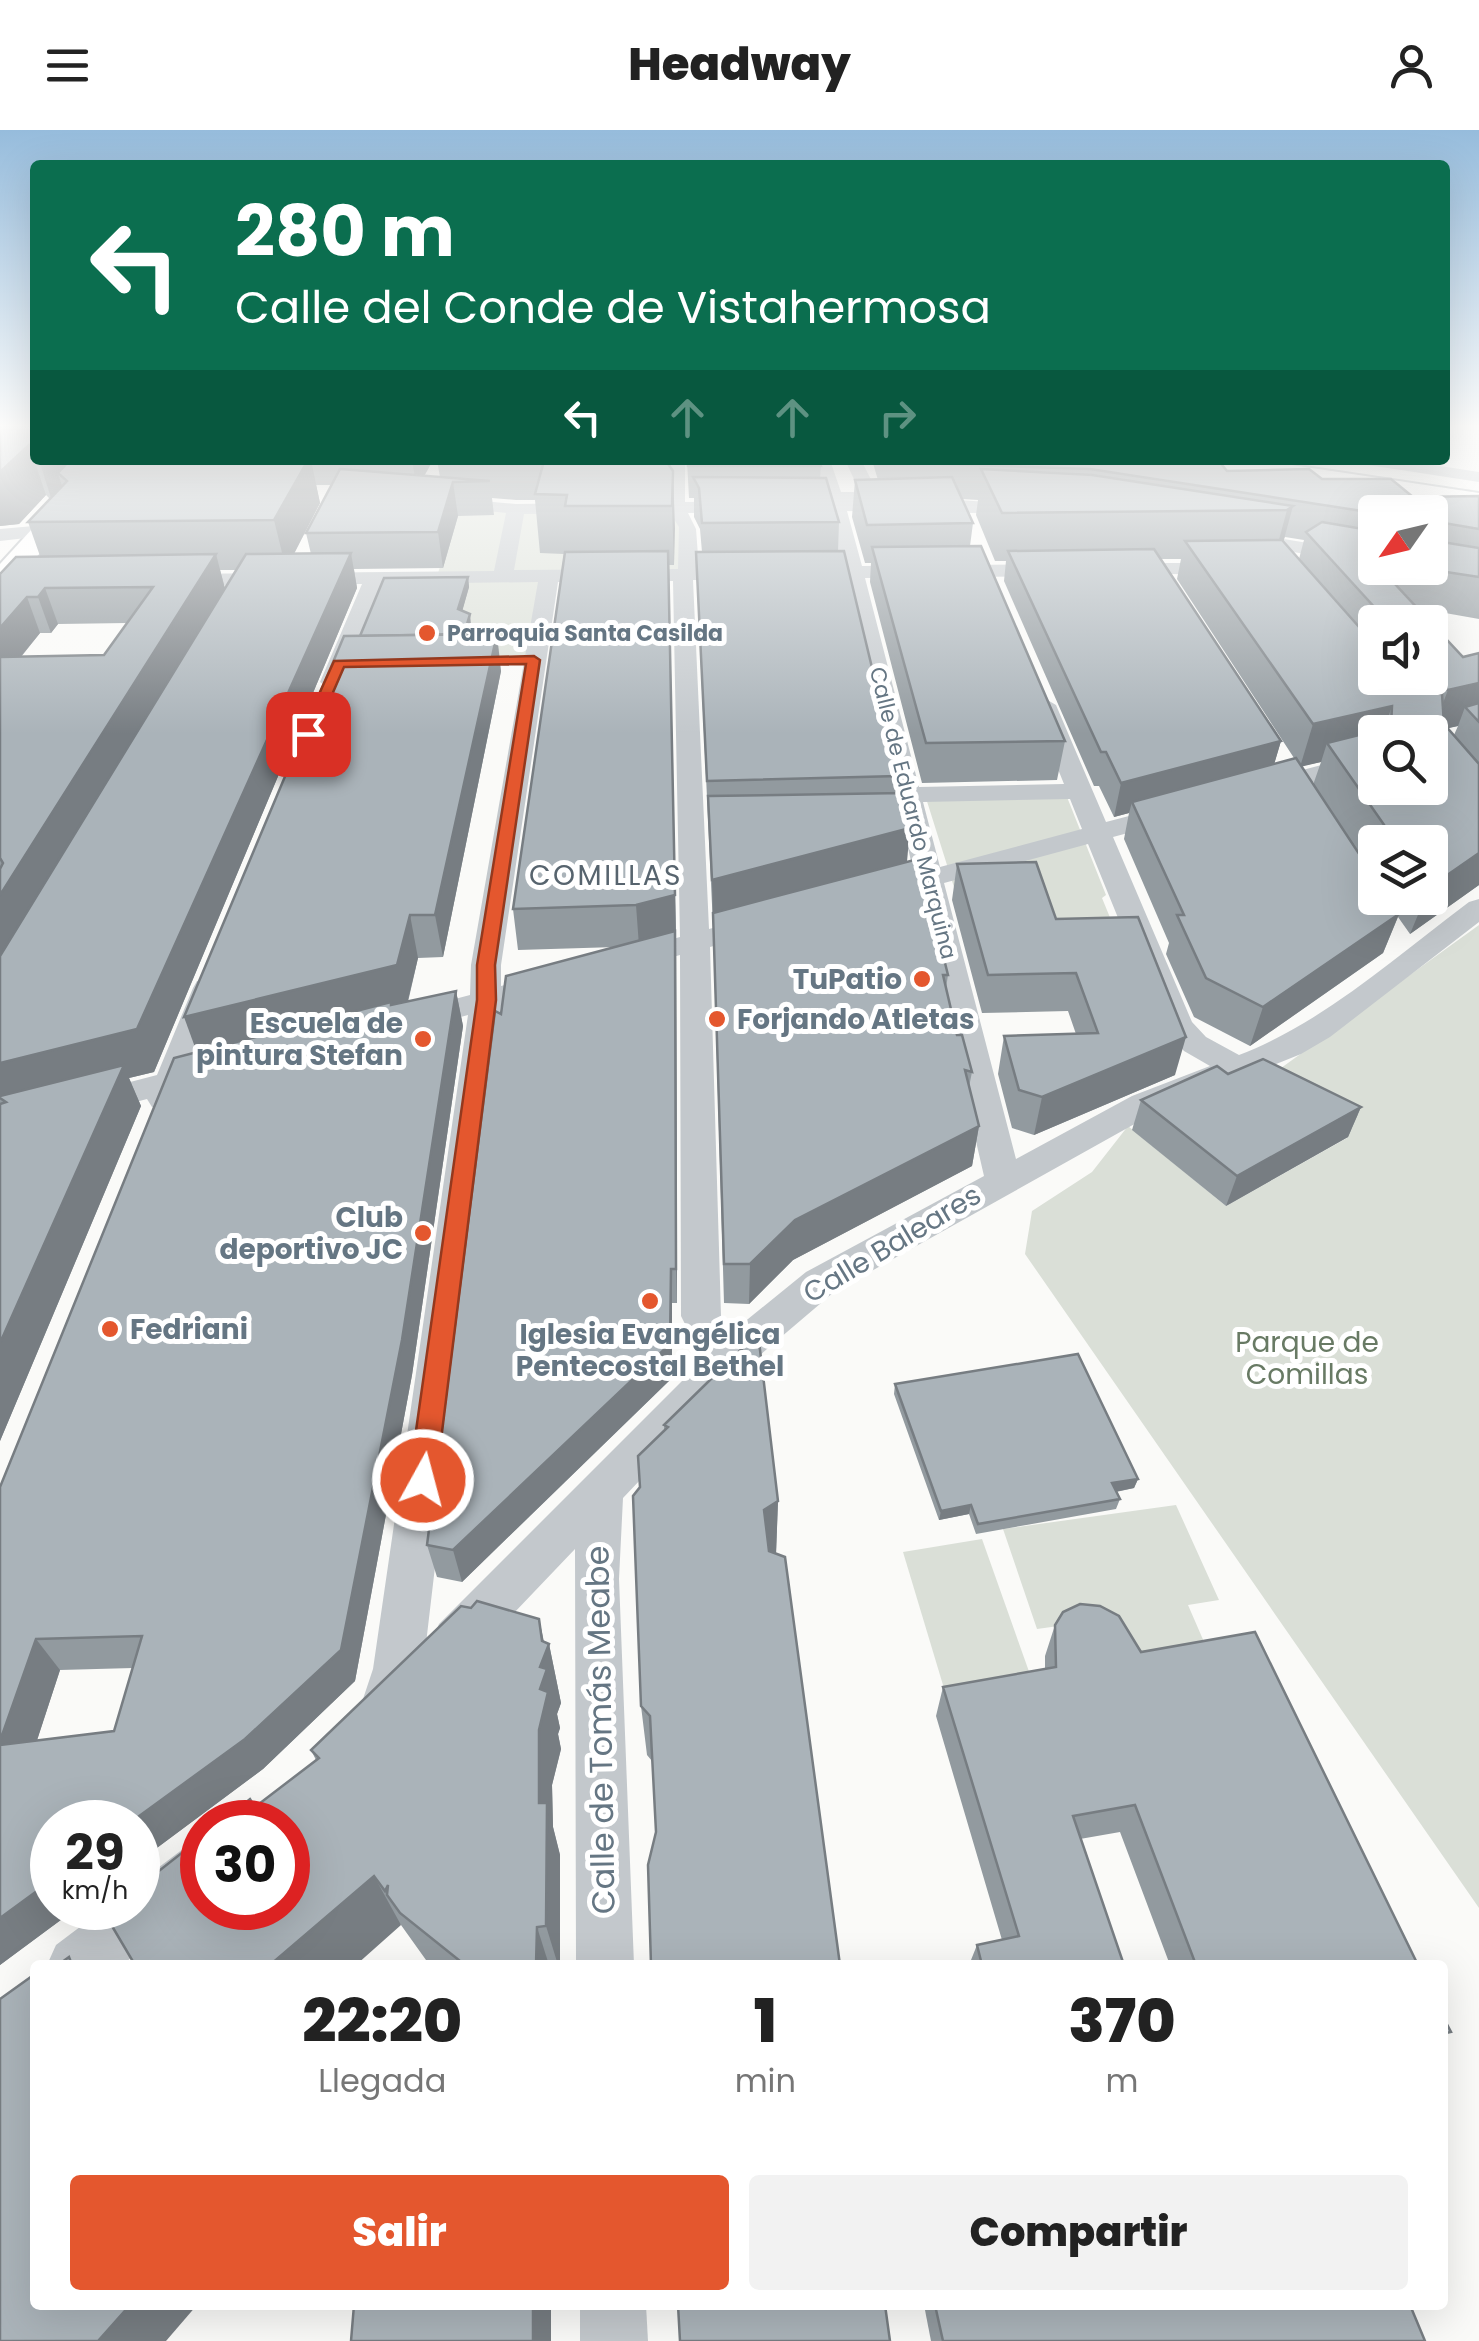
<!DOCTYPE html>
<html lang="es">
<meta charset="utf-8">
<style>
body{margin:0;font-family:Poppins,sans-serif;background:#f2f2f2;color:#222;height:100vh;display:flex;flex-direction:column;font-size:38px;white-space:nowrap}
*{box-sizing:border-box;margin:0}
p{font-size:32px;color:#767676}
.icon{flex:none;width:55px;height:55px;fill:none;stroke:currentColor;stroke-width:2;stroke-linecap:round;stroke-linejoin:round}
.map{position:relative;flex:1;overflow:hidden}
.drawer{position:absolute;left:30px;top:1830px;width:1418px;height:350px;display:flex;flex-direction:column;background:#fff;border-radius:10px;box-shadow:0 10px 40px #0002}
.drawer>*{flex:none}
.hud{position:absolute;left:30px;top:30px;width:1420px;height:305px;border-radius:10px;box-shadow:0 10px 40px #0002;background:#0b6e4f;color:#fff;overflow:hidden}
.needle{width:65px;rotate:236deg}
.buttons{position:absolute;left:1358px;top:365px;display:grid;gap:20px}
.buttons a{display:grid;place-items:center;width:90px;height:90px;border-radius:10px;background:#fff;box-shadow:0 10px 40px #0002;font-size:50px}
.speed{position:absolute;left:30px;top:1670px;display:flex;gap:20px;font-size:50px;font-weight:700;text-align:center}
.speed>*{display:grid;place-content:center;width:130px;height:130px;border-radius:50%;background:#fff;box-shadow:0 10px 40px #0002;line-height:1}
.speed small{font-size:25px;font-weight:400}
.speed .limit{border:15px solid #d22;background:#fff;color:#111}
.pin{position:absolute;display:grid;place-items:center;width:85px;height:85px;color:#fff;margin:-42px;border-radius:20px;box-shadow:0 5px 15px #0006}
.me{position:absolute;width:110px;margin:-55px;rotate:7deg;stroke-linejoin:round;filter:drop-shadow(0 0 8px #0008)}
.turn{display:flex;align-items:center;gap:35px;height:210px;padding:0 40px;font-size:45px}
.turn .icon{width:130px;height:130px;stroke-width:2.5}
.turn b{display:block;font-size:70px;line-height:85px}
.lanes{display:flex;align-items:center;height:95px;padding:0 40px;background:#0003;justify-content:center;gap:50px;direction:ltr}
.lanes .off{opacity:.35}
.eta{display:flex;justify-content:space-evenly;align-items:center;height:170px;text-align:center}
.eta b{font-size:60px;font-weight:800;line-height:70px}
.action{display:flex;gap:20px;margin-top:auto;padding:20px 40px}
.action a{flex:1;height:115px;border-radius:10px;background:#e4572e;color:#fff;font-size:40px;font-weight:800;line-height:115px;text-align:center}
.action a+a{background:#f2f2f2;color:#222}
header{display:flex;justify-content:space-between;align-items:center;height:130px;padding:0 40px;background:#fff;font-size:45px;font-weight:800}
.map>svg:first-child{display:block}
.green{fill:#dadfd7}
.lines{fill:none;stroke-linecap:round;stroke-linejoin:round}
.primary-casing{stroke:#b5babe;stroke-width:4}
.highway-casing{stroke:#b4b9bd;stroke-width:4}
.street{fill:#c3c8cc;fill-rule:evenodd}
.primary{fill:#fff;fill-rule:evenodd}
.highway{fill:#fff;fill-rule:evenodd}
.wall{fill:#929a9f;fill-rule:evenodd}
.shaded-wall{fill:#777d82}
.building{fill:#aab3b9;stroke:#777d82;stroke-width:2.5;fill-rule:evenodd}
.route{fill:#e4572e;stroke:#94391e;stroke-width:2.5}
.poi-dot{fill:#e4572e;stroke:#fff;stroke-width:4}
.labels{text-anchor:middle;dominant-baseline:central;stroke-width:10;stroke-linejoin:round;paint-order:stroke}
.far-poi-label{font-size:22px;font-weight:bold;fill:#657683;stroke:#fff;text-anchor:start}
.far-street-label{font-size:22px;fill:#657683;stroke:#fff}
.far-quarter-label{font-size:28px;letter-spacing:2.5px;fill:#57646e;stroke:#fff}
.poi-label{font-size:28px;font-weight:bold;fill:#657683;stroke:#fff;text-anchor:end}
.street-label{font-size:28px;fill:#657683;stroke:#fff}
.park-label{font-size:28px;fill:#687a64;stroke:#fff}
.near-street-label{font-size:32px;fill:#657683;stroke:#fff}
</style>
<header><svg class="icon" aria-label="menu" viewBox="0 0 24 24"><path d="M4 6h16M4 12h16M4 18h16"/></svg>Headway<svg class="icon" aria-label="person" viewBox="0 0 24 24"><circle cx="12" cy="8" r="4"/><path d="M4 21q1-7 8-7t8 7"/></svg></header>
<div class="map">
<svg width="1479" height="2211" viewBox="0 0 1479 2211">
<rect width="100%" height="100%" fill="#fafaf8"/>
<!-- green -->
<g class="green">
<polygon points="608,330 677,330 689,440 549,446 534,530 339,533 438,443 457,383 466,374 601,379"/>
<polygon points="1065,662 1106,765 1102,768 1125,824 958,770 925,665"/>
<polygon points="1479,795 1479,1778 1025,1124 1032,1081 1092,1042 1128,996 1226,1076 1347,1008 1252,959"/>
<polygon points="1176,1375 1219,1470 1188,1475 1208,1521 1126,1534 1109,1489 1037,1499 1003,1399"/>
<polygon points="982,1409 1032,1550 946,1565 903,1422"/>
</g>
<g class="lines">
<!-- primary casing -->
<g class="primary-casing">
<polygon id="primary" points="95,330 120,330 10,458 0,461 0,434"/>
</g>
<!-- highway casing -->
<g class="highway-casing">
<polygon id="highway" points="1198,330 1259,330 1479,363 1479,379 1210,337"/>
</g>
<!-- street -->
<g class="street">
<path d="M669,330H685V372L827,371L814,330H830L841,362H860L845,330H861L880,367L878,370H958L1034,375L1037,379L1028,384L847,381L862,436L1056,434L1066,440L1056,446L865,448L919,657L1064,654L1032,575L1044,568L1056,575L1106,692L1175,674L1184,676L1188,682L1184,688L1113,707L1192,892L1206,907L1239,925C1325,892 1395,827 1469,772L1479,769V792L1330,907L1301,924L1156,982L834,1162L753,1231L623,1368L619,1449L634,1835H576L575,1419L473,1526L456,1532L439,1526L432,1510L439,1494L707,1226L700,1224L681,1186L680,825L630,839L619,836L615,830L619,824L680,807L673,451L558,452L501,835V856L553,843L564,845L568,852L564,859L501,876L423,1539L402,1598L384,1605L366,1598L359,1581L373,1539L468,885L413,900L402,897L397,890L402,883L470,865L471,835L538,452L383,454L342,552L331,559L320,552L362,454L171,456L161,450L171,444L494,441L506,383L444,376L435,371L438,367L516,374L667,372ZM829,382L842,437H801L791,443L801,449L845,448L914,744L865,757L861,763L865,769L875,771L918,760L984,1046L806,1142L732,1202L721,1186L710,817L770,800L775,794L770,788L760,785L709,799L693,450H746L756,444L746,438L699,439L696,399L688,383ZM670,383L679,397L678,439L514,440L524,384ZM1070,669L1082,699L940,737L923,672ZM1088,714L1162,896L1184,921L1210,936L1132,966L1016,1029L944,753Z"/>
<polygon points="1360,330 1401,330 1479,342 1479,352 1368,335"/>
<polygon points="45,395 54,401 52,405 0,411 0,399"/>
<polygon points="1236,401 1375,424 1375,436 1229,411 1227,407"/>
<polygon points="1116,433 1231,433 1241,439 1231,445 1109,443 1106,439"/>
<polygon points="1375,621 1375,636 1262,666 1249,658 1253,653"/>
<polygon points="208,849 219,851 223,858 194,936 214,930 226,934 231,941 226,948 185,959 176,977 164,980 152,977 147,969 0,1008 0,986 157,945 193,858 197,851"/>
<polygon points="202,1711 202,1772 122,1835 47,1835 56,1815 105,1778 138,1778 138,1753 183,1719"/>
<polygon points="580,2175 646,2175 648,2211 580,2211"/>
</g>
<!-- primary -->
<use href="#primary" class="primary"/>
<!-- highway -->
<use href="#highway" class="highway"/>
</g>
<!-- wall -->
<g class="wall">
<path d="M0,294H35V330H433L424,346L440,347L437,330H608L673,341L674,435H669L676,806L677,1173H672V1248L462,1452L437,1447L427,1415L501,884L616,817L518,820L513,779L564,424L540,423L535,370H516L492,368L494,385L458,386L443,438L354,439L357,458L154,942L129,948L141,976L0,1311V444L40,426L28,392L50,369L46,365L19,394L0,396ZM316,355H332L306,403L311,424H294L320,373ZM220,440H236L225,458ZM127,493L104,525L21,527L40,503H51L58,494Z"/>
<polygon points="687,330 821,336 820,348 839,392 838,421 898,646 896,663 907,732 948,845 946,858 957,905 972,942 969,957 979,996 972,1036 793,1130 749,1174 724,1173 713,796 697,454 696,422 702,422 700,399 694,387 694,368 689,368"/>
<path d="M872,330H1218L1227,341L1322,349L1413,367L1479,366V489L1417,478L1463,527L1479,523V755L1410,804L1398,787L1383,823L1250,916L1194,887L1166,824L1169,813L1124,709L1129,683L1114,687L1099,656H1094L1004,451L1006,431H995L976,385L978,370L962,369L973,393L970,416L1065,611L1057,650L922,653L870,452L871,433H865L852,387L855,350H878ZM1375,382H1430V438H1375ZM1285,407L1304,410L1299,429L1283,411ZM1161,429H1181L1177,449L1294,628L1274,634L1281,611ZM1375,492H1430V548H1375ZM1458,596L1454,605L1447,598ZM1321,632L1313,655L1301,636ZM1375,712H1430V768H1375Z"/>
<path d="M468,447L469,457L462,481L471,495L469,504L501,541L443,827L418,828L408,872L456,861L463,896L412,1245L355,1551L263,1639L138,1732V1692L52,1778H77L0,1835V1357L197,922L360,506ZM133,1538L114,1601L37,1610L60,1540Z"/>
<polygon points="957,734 1056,789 1175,945 1034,1005 1012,998 998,944 1004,906 1076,904 1068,881 982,883 952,770"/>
<polygon points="1228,944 1361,977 1348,1007 1226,1076 1132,1000 1141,970"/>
<polygon points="895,1254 1138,1349 1134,1358 1116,1362 1120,1369 1116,1379 976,1404 969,1384 939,1390 894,1264"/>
<polygon points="664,1295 778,1371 776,1423 656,1702 652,1631 647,1625 641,1576 640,1357 664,1301"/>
<polygon points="1055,1495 1141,1522 1418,1835 1170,1835 1120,1702 1080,1709 1124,1835 969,1835 977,1815 1002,1810 936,1586 943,1557 1045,1539 1045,1526"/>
<polygon points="544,1512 549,1514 561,1573 557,1584 560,1598 558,1604 561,1619 552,1655 553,1697 560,1725 560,1835 432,1835 426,1830 401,1795 255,1677 316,1630 311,1620"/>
<polygon points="924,2175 1410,2175 1425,2211 931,2211"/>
</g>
<!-- shaded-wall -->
<g class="shaded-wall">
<polygon points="29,315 46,365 19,394 0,396 0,342"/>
<polygon points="39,330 73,330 58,343 63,359 52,371"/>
<polygon points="308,330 311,330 320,373 286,439 274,390"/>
<polygon points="412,330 433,330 417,359"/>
<polygon points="673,341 675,398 674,435 672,376"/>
<polygon points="453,352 458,386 443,438 438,402"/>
<polygon points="1293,376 1280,424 1274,428 1287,380"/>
<polygon points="1444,393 1431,430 1430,430 1430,395"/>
<polygon points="668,421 676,806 677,1173 676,1139 639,816 636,775"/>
<polygon points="351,423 357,458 154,942 129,948 141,976 0,1311 0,1213 6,972 0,968 0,933"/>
<polygon points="216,424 225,459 0,839 0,765"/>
<polygon points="468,447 469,457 460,489 458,479"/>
<polygon points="45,458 58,494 51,503 38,467"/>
<polygon points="27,467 40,503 0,552 0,498"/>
<polygon points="470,484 471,495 464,521 462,510"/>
<polygon points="497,504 501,541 443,827 435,785"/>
<polygon points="1479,553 1479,591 1465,577 1458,596 1432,602 1448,560"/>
<polygon points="1392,576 1383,602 1327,613 1321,632 1300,637 1313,594"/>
<polygon points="1281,611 1271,645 1132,672 1129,683 1114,687 1121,653"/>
<polygon points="910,698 906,743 713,796 712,750"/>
<polygon points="1479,723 1479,755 1410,804 1425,768 1430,768 1430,757"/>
<polygon points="1399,784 1383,823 1250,916 1263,877"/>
<polygon points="410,785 418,828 406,878 200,931 184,887"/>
<polygon points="456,861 463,896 412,1245 355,1551 263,1639 138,1732 138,1692 131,1692"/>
<polygon points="1186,907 1175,945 1034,1005 1042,967"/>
<polygon points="1361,977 1348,1007 1226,1076 1237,1046"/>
<polygon points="979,996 972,1036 793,1130 749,1174 750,1134 795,1090"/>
<polygon points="671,1139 672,1173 672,1248 462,1452 453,1420"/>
<polygon points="1138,1349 1134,1358 1109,1363 1112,1353"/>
<polygon points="778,1371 776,1425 763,1435 764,1380"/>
<polygon points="971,1375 969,1384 939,1390 941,1381"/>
<polygon points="539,1489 546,1521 549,1514 561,1573 557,1584 560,1598 558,1604 561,1619 552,1655 553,1697 560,1725 560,1835 558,1835 546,1796 539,1673 539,1600 542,1511"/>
<polygon points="36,1509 60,1540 26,1644 0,1617 0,1611"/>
<polygon points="374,1746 401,1795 356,1835 270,1835"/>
<polygon points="52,1750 52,1778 77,1778 0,1835 0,1788"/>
<polygon points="537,1797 549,1835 536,1835"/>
<polygon points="130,2175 197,2175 166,2211 98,2211"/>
<rect x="533" y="2175" width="18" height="36"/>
</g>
<!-- building -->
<g class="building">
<polygon points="0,296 35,296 35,321 29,315 0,342"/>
<polygon points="70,330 308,330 274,390 28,392 67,351 58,343"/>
<polygon points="688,330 819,330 821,336 688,336"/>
<polygon points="885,330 1218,330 1227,341 1309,339 1322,349 1391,349 1413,367 1479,366 1479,399 1444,393 1430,395 1430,382 1375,383 1090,339 886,332"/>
<polygon points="544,331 666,331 673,341 672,376 565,376 567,365 535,364"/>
<polygon points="340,339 490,351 453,352 438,402 306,403"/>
<polygon points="981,339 1092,345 1293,376 1287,380 1002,383"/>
<polygon points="693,347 826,348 839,392 702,393 699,358"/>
<polygon points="952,347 973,393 867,395 855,350"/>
<polygon points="1322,392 1375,401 1375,430 1372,429 1375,432 1375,438 1380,438 1463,527 1479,523 1479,553 1448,560 1430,540 1430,492 1388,492 1306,402"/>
<path d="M1282,410L1375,515V548H1403L1416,562L1442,564L1444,594L1479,634V723L1430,757V712H1396L1327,613L1391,597L1392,576L1313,594L1185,411ZM1375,602H1430V658H1375Z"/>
<polygon points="1430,410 1479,418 1479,447 1420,438 1430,438"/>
<polygon points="981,416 1065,611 926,613 872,417"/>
<polygon points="1154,419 1281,611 1121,653 1106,622 1101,622 1008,421"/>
<polygon points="668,421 675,765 636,775 513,779 565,422"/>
<polygon points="844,421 898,646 707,651 696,422"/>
<polygon points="351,423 137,899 0,933 0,826 246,424"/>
<polygon points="216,424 0,765 0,739 3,733 0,728 0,527 104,525 153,457 45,458 38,467 27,467 0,498 0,444 16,427"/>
<polygon points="468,447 458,479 470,484 464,504 360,506 384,448"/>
<polygon points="497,504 435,785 410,785 397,835 184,887 344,506"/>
<polygon points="1479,573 1479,592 1465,577"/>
<polygon points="1296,628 1375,748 1375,768 1388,768 1399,784 1263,877 1206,848 1177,785 1184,785 1132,672"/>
<polygon points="903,663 910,698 712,750 708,666"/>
<polygon points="914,730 920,733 948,845 943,845 957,905 962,905 972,942 965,940 979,996 795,1090 750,1134 724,1134 713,783"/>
<polygon points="1036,732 1056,789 1138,787 1186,907 1042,967 1019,960 1004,906 1098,903 1076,843 988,845 957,734"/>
<polygon points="675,801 676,1139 671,1139 670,1214 453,1420 427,1415 495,881 501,884 506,846"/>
<polygon points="456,861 402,1210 341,1520 245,1609 131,1692 52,1692 52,1750 0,1788 0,1615 114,1601 142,1506 36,1509 0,1611 0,1357 174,928 391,872 391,875"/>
<polygon points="1263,929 1361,977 1237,1046 1141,970 1217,936 1228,944"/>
<polygon points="124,935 0,1213 0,974 6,972 0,968 0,966"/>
<polygon points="758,1203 778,1371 764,1380 769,1421 785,1427 840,1835 651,1835 648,1735 656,1702 650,1586 641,1576 633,1366 640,1357 638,1326 668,1297 664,1295"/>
<polygon points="1078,1224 1138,1349 1112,1353 1120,1369 978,1394 971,1375 941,1381 895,1254"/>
<polygon points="477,1471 539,1489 542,1511 549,1514 540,1537 547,1539 540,1559 548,1562 539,1600 539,1673 547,1673 546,1796 537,1797 536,1835 462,1835 465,1835 400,1783 387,1765 388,1755 385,1761 374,1746 270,1835 135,1835 109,1791 127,1778 138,1778 138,1769 145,1763 141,1755 202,1707 202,1778 288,1778 288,1692 221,1692 250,1669 255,1677 319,1628 311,1620 461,1476 471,1478"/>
<polygon points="1080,1474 1100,1476 1119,1486 1141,1522 1255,1502 1418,1835 1196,1835 1135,1675 1073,1686 1124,1835 982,1835 977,1815 1019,1806 943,1557 1056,1537 1055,1495 1063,1482"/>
<polygon points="69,1827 72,1835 58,1835"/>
<polygon points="35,1844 35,2175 130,2175 98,2211 0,2211 0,1869"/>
<polygon points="1442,1885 1451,1902 1442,1904"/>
<polygon points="354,2175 533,2175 533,2211 351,2211"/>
<polygon points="678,2175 885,2175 890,2211 680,2211"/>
<polygon points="935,2175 1410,2175 1425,2211 943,2211"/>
</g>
<!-- sky -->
<linearGradient id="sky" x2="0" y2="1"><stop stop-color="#96bcdc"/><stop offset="0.49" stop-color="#fdfdfc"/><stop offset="1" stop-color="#fdfdfc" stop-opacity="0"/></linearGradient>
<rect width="1479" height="604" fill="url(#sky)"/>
<!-- route -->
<polygon class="route" points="534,526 540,530 495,835 496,870 436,1350 432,1358 423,1361 413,1358 409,1350 477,870 477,835 526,534 344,537 315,604 308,609 301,604 334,531"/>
<!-- markers -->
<g class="poi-dot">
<circle cx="427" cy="503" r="10"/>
<circle cx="922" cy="849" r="10"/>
<circle cx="717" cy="889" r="10"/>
<circle cx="423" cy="909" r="10"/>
<circle cx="423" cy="1103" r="10"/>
<circle cx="650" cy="1171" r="10"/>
<circle cx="110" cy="1199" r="10"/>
</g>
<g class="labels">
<!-- far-poi labels -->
<g class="far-poi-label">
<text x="447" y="503">Parroquia Santa Casilda</text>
</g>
<!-- far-street labels -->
<g class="far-street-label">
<text transform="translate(913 683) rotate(76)">Calle de Eduardo Marquina</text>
</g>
<!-- far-quarter labels -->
<g class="far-quarter-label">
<text x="606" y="745">COMILLAS</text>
</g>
<!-- poi labels -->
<g class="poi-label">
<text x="902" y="849">TuPatio</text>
<text x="737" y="889" text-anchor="start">Forjando Atletas</text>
<text x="403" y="893">Escuela de<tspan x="403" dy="32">pintura Stefan</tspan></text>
<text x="403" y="1087">Club<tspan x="403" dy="32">deportivo JC</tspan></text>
<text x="130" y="1199" text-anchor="start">Fedriani</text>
<text x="650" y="1204" text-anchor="middle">Iglesia Evangélica<tspan x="650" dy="32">Pentecostal Bethel</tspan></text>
</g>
<!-- street labels -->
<g class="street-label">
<text transform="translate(892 1114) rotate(-31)">Calle Baleares</text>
</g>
<!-- park labels -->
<g class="park-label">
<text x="1307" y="1212">Parque de<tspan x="1307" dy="32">Comillas</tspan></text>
</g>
<!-- near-street labels -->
<g class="near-street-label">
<text transform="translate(600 1600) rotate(-91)">Calle de Tomás Meabe</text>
</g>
</g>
</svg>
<div class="buttons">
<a><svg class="needle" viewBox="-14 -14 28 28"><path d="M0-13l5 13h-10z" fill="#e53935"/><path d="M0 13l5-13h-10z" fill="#767676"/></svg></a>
<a><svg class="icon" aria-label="sound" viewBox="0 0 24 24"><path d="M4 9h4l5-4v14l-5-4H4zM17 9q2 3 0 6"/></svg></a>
<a><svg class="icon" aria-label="search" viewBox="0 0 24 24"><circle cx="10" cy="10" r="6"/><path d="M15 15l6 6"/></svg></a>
<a><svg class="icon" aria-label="layers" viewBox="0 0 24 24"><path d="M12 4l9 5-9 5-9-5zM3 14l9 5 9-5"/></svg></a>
</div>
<div class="speed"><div>29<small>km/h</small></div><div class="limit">30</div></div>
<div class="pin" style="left:308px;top:604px;background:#d93025"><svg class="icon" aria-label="arrive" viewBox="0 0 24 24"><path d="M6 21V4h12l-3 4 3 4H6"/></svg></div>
<svg class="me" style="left:423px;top:1350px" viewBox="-20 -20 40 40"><circle r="17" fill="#e4572e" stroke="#fff" stroke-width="3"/><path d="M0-11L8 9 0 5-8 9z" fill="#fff"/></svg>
<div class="hud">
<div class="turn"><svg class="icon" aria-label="left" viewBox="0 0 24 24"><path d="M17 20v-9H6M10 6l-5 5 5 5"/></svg><div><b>280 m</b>Calle del Conde de Vistahermosa</div></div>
<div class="lanes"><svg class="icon" aria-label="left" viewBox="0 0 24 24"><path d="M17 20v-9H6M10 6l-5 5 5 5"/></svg><svg class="icon off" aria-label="ahead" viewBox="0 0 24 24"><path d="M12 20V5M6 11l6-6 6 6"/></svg><svg class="icon off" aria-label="ahead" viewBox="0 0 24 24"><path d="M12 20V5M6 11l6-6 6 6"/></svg><svg class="icon off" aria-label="right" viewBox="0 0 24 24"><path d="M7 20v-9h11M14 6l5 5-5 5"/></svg></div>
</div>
<section class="drawer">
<div class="eta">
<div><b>22:20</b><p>Llegada</p></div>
<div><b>1</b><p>min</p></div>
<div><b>370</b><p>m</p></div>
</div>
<div class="action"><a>Salir</a><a>Compartir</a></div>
</section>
</div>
